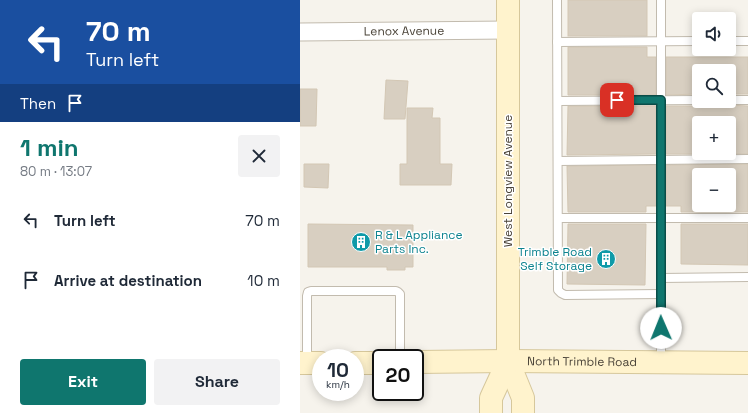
<!DOCTYPE html>
<meta charset="utf-8">
<style>
body{margin:0;font-family:"Space Grotesk",sans-serif;background:#f2f2f3;color:#1f2937;height:100vh;display:flex;flex-direction:column;font-size:15px;white-space:nowrap}
*{box-sizing:border-box;margin:0}
p{font-size:13px;color:#747a83}
.icon{flex:none;width:22px;height:22px;fill:none;stroke:currentColor;stroke-width:2;stroke-linecap:round;stroke-linejoin:round}
.map{position:relative;flex:1;overflow:hidden}
.sheet{display:flex;flex-direction:column;background:#fff;width:300px}
.sheet>*{flex:none}
.guide{background:#1a4fa0;color:#fff;overflow:hidden}
.tools{position:absolute;left:392px;top:12px;display:grid;gap:8px}
.tools a{display:grid;place-items:center;width:44px;height:44px;border-radius:4px;background:#fff;box-shadow:0 2px 10px #0003;font-size:20px}
.speed{position:absolute;left:12px;top:349px;display:flex;gap:8px;font-size:20px;font-weight:700;text-align:center}
.speed>*{display:grid;place-content:center;width:52px;height:52px;border-radius:50%;background:#fff;box-shadow:0 2px 10px #0003;line-height:1}
.speed small{font-size:10px;font-weight:400}
.speed .limit{border:2px solid #111;border-radius:6px;background:#fff;color:#111}
.pin{position:absolute;display:grid;place-items:center;width:34px;height:34px;color:#fff;margin:-17px;border-radius:8px;box-shadow:0 2px 6px #0006}
.me{position:absolute;width:44px;margin:-22px;rotate:359deg;stroke-linejoin:round;filter:drop-shadow(0 0 3px #0008)}
.turn{display:flex;align-items:center;gap:14px;height:84px;padding:0 20px;font-size:18px}
.turn .icon{width:52px;height:52px;stroke-width:2.5}
.turn b{display:block;font-size:28px;line-height:34px}
.then{display:flex;align-items:center;height:38px;padding:0 20px;background:#0003;gap:8px;font-size:15px}
.round{display:grid;place-items:center;flex:none;width:42px;height:42px;border-radius:4px;background:#f2f2f3}
.head{display:flex;align-items:center;justify-content:space-between;height:68px;padding:0 20px}
h1{font-size:24px;font-weight:700;line-height:30px;color:#0f766e}
.cta{display:flex;gap:8px;margin-top:auto;padding:8px 20px}
.cta a{flex:1;height:46px;border-radius:4px;background:#0f766e;color:#fff;font-size:16px;font-weight:700;line-height:46px;text-align:center}
.cta a+a{background:#f2f2f3;color:#1f2937}
ul{padding:0;list-style:none}
li{display:flex;align-items:center;gap:12px;height:60px;padding:0 20px}
li div{flex:1}
li b{display:block;font-size:15px}
li em{font-style:normal}
main{display:flex;flex:1;min-height:0}
.map>svg:first-child{display:block}
.building{fill:#d8cfc1;stroke:#d3c7b4;fill-rule:evenodd}
.lines{fill:none;stroke-linecap:round;stroke-linejoin:round}
.lane-casing{stroke:#c2bbae;stroke-width:10}
.street-casing{stroke:#c2bbae;stroke-width:19}
.secondary-casing{stroke:#d6c79b;stroke-width:24}
.lane{stroke:#fff;stroke-width:8}
.street{stroke:#fff;stroke-width:17}
.secondary{stroke:#fff3cd;stroke-width:22}
.route-casing{stroke:#0a4d48;stroke-width:10}
.route{stroke:#0f766e;stroke-width:7}
.labels{text-anchor:middle;dominant-baseline:central;stroke-width:3;stroke-linejoin:round;paint-order:stroke}
.street-label{font-size:12px;fill:#4b4439;stroke:#fff}
.culture-label{font-size:12px;fill:#0d838f;stroke:#fff;text-anchor:start}
</style>
<main>
<section class="sheet">
<div class="guide">
<div class="turn"><svg class="icon" aria-label="left" viewBox="0 0 24 24"><path d="M17 20v-9H6M10 6l-5 5 5 5"/></svg><div><b>70 m</b>Turn left</div></div>
<div class="then">Then<svg class="icon" aria-label="arrive" viewBox="0 0 24 24"><path d="M6 21V4h12l-3 4 3 4H6"/></svg></div>
</div>
<div class="head"><div><h1>1 min</h1><p>80 m · 13:07</p></div><a class="round"><svg class="icon" aria-label="close" viewBox="0 0 24 24"><path d="M6 6l12 12M18 6L6 18"/></svg></a></div>
<ul>
<li><svg class="icon" aria-label="left" viewBox="0 0 24 24"><path d="M17 20v-9H6M10 6l-5 5 5 5"/></svg><div><b>Turn left</b></div><em>70 m</em></li>
<li><svg class="icon" aria-label="arrive" viewBox="0 0 24 24"><path d="M6 21V4h12l-3 4 3 4H6"/></svg><div><b>Arrive at destination</b></div><em>10 m</em></li>
</ul>
<div class="cta"><a>Exit</a><a>Share</a></div>
</section>
<div class="map">
<svg width="448" height="413" viewBox="0 0 448 413">
<rect width="100%" height="100%" fill="#f6f3ec"/>
<!-- building -->
<g class="building">
<rect x="268" y="0" width="79" height="36"/>
<polygon points="268,47 347,47 347,57 356,57 356,95 268,95"/>
<polygon points="366,57 448,57 448,94 429,94 429,71 399,71 399,94 366,95"/>
<polygon points="86,80 108,81 105,119 84,119"/>
<polygon points="0,89 17,89 16,126 0,126"/>
<path d="M404,101H424L426,105H429L448,106V154H366V106H399L402,104ZM399,123H429V153H399Z"/>
<polygon points="268,106 356,106 356,154 267,155"/>
<polygon points="107,108 133,108 132,118 140,118 140,164 152,164 151,185 100,185 100,164 107,164"/>
<polygon points="4,164 29,164 28,188 4,187"/>
<path d="M448,164V212H381V206H366V165ZM399,175H429V205H399Z"/>
<polygon points="356,165 356,206 346,206 346,212 268,212 267,166"/>
<polygon points="8,224 113,225 113,267 105,267 105,270 87,270 87,267 8,267"/>
<polygon points="268,224 346,224 345,285 267,284"/>
<polygon points="381,224 448,224 448,265 381,264"/>
</g>
<g class="lines">
<!-- lane casing -->
<g class="lane-casing">
<g id="lane">
<polyline points="257,0 258,290 261,293 265,295 361,294"/>
<polyline points="361,0 361,362"/>
<polyline points="429,41 448,41"/>
<polyline points="257,42 399,41"/>
<polyline points="429,100 448,100"/>
<polyline points="258,101 399,100"/>
<polyline points="258,161 448,159"/>
<polyline points="258,218 448,218"/>
<polyline points="361,278 448,277"/>
<polyline points="7,362 7,296 8,292 11,291 96,291 98,292 100,294 100,358"/>
</g>
</g>
<!-- street casing -->
<g class="street-casing">
<g id="street">
<path id="s1" d="M0,32L208,30"/>
</g>
</g>
<!-- secondary casing -->
<g class="secondary-casing">
<g id="secondary">
<polyline points="208,0 208,361 223,398 223,413"/>
<path id="s2" d="M115,362L208,361L448,363"/>
<polyline points="0,363 21,363"/>
<polyline points="55,363 81,363"/>
<polyline points="191,413 191,398 208,361"/>
</g>
</g>
<!-- lane -->
<use href="#lane" class="lane"/>
<!-- street -->
<use href="#street" class="street"/>
<!-- secondary -->
<use href="#secondary" class="secondary"/>
</g>
<g class="lines">
<!-- route casing -->
<g class="route-casing">
<polyline id="route" points="317,100 361,100 361,328"/>
</g>
<!-- route -->
<use href="#route" class="route"/>
</g>
<!-- icons -->
<defs>
<g id="building-disc" transform="scale(1)"><circle r="9.5" fill="#0f9aa8" stroke="#fff"/><path d="M-4-6H4V6H1V3H-1V6H-4ZM-2.5-4.3h1.7v1.8h-1.7ZM.8-4.3h1.7v1.8H.8ZM-2.5-1h1.7V.8h-1.7ZM.8-1h1.7V.8H.8Z" fill="#fff"/></g>
</defs>
<g fill-rule="evenodd">
<use href="#building-disc" x="61" y="242"/>
<use href="#building-disc" x="306" y="259"/>
</g>
<g class="labels">
<!-- street labels -->
<g class="street-label">
<text stroke="none"><textPath href="#s1" startOffset="104">Lenox Avenue</textPath></text>
<text transform="translate(208 181) rotate(-90)">West Longview Avenue</text>
<text stroke="none"><textPath href="#s2" startOffset="167">North Trimble Road</textPath></text>
</g>
<!-- culture labels -->
<g class="culture-label">
<text x="75" y="235">R &amp; L Appliance<tspan x="75" dy="14">Parts Inc.</tspan></text>
<text x="292" y="252" text-anchor="end">Trimble Road<tspan x="292" dy="14">Self Storage</tspan></text>
</g>
</g>
</svg>
<div class="tools">
<a><svg class="icon" aria-label="sound" viewBox="0 0 24 24"><path d="M4 9h4l5-4v14l-5-4H4zM17 9q2 3 0 6"/></svg></a>
<a><svg class="icon" aria-label="search" viewBox="0 0 24 24"><circle cx="10" cy="10" r="6"/><path d="M15 15l6 6"/></svg></a>
<a>+</a>
<a>−</a>
</div>
<div class="speed"><div>10<small>km/h</small></div><div class="limit">20</div></div>
<div class="pin" style="left:317px;top:100px;background:#d93025"><svg class="icon" aria-label="arrive" viewBox="0 0 24 24"><path d="M6 21V4h12l-3 4 3 4H6"/></svg></div>
<svg class="me" style="left:361px;top:328px" viewBox="-20 -20 40 40"><circle r="19" fill="#fff"/><path d="M0-13L10 11 0 6-10 11z" fill="#0f766e"/></svg>
</div>
</main>
